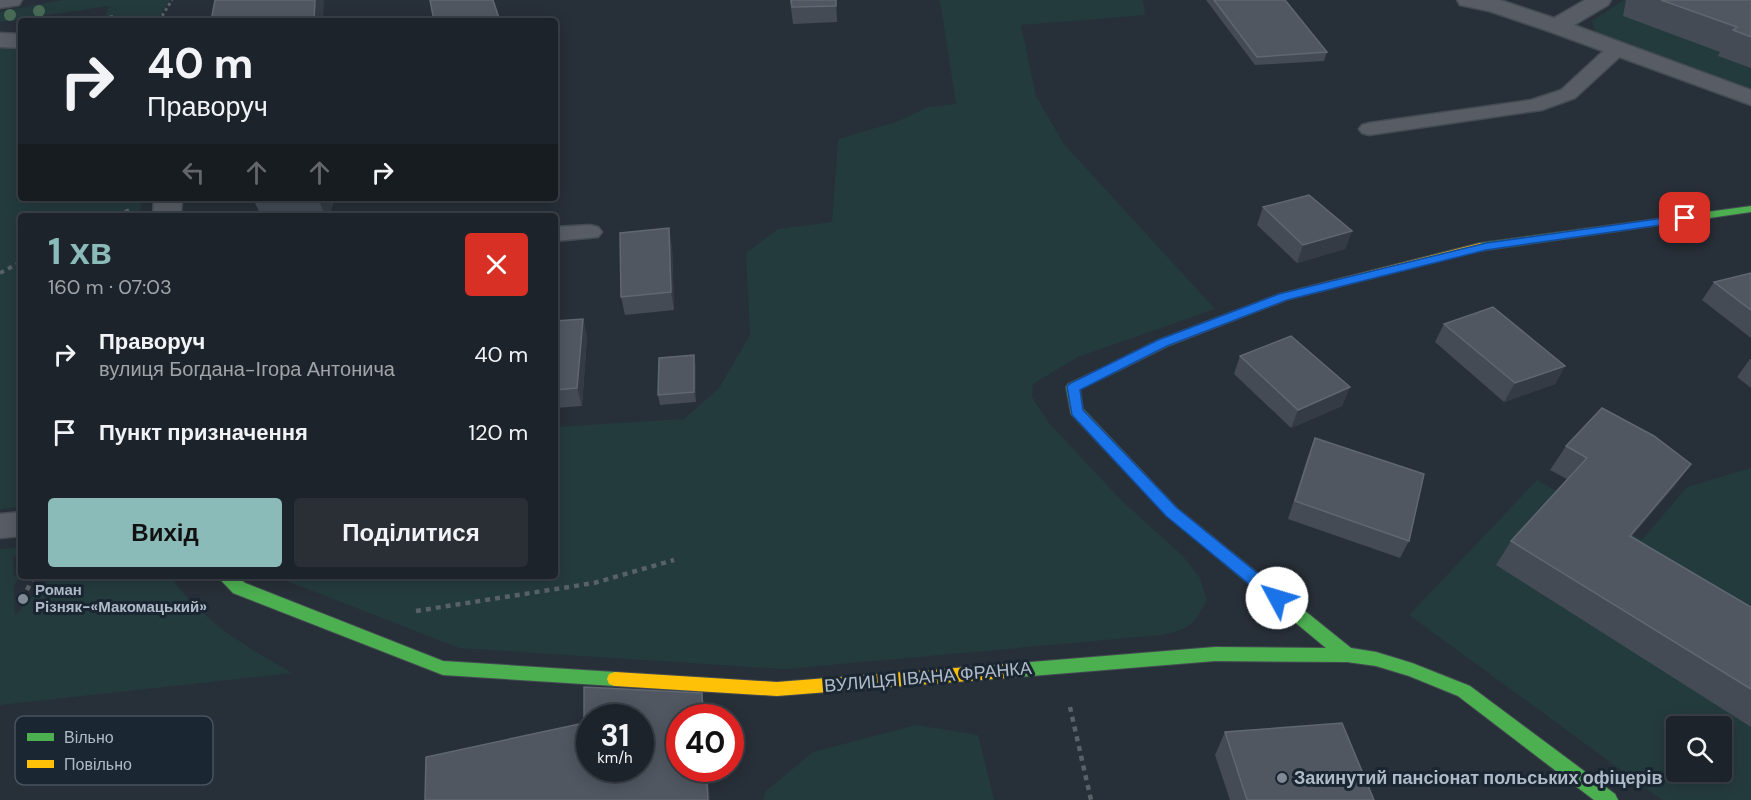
<!DOCTYPE html>
<html lang="uk">
<meta charset="utf-8">
<style>
body{margin:0;font-family:"DM Sans",sans-serif;background:#2a2f36;color:#f1f3f6;height:100vh;display:flex;flex-direction:column;font-size:22px;white-space:nowrap}
*{box-sizing:border-box;margin:0}
p{font-size:20px;color:#a0a4a8}
.icon{flex:none;width:33px;height:33px;fill:none;stroke:currentColor;stroke-width:2;stroke-linecap:round;stroke-linejoin:round}
.map{position:relative;flex:1;overflow:hidden}
.sheet{position:absolute;left:18px;top:213px;width:540px;height:366px;display:flex;flex-direction:column;background:#1d232a;border-radius:6px;box-shadow:0 3px 15px #0003,0 0 0 2px #3b4047}
.sheet>*{flex:none}
.guide{position:absolute;left:18px;top:18px;width:540px;height:183px;border-radius:6px;box-shadow:0 3px 15px #0003,0 0 0 2px #3b4047;background:#1d232a;color:#f1f3f6;overflow:hidden}
.fabs{position:absolute;left:1666px;top:716px;display:grid;gap:12px}
.fabs a{display:grid;place-items:center;width:66px;height:66px;border-radius:6px;background:#1d232a;box-shadow:0 3px 15px #0003,0 0 0 2px #3b4047;font-size:30px}
.speed{position:absolute;left:576px;top:704px;display:flex;gap:12px;font-size:30px;font-weight:700;text-align:center}
.speed>*{display:grid;place-content:center;width:78px;height:78px;border-radius:50%;background:#1d232a;box-shadow:0 3px 15px #0003,0 0 0 2px #3b4047;line-height:1}
.speed small{font-size:15px;font-weight:400}
.speed .limit{border:9px solid #d22;background:#fff;color:#111}
.pin{position:absolute;display:grid;place-items:center;width:51px;height:51px;color:#fff;margin:-26px;border-radius:12px;box-shadow:0 3px 9px #0006}
.me{position:absolute;width:66px;margin:-33px;rotate:309deg;stroke-linejoin:round;filter:drop-shadow(0 0 4px #0008)}
.turn{display:flex;align-items:center;gap:21px;height:126px;padding:0 30px;font-size:27px}
.turn .icon{width:78px;height:78px;stroke-width:2.5}
.turn b{display:block;font-size:42px;line-height:51px}
.lanes{display:flex;align-items:center;height:57px;padding:0 30px;background:#0003;justify-content:center;gap:30px;direction:ltr}
.lanes .off{opacity:.35}
.round{display:grid;place-items:center;flex:none;width:63px;height:63px;border-radius:6px;background:#2a2f36}
.headline{display:flex;align-items:center;justify-content:space-between;height:102px;padding:0 30px}
h1{font-size:36px;font-weight:800;line-height:45px;color:#8bbbb9}
.action{display:flex;gap:12px;margin-top:auto;padding:12px 30px}
.action a{flex:1;height:69px;border-radius:6px;background:#8bbbb9;color:#111;font-size:24px;font-weight:800;line-height:69px;text-align:center}
.action a+a{background:#2a2f36;color:#f1f3f6}
ul{padding:0;list-style:none}
li{display:flex;align-items:center;gap:18px;height:78px;padding:0 30px}
li div{flex:1}
li b{display:block;font-size:22px}
li em{font-style:normal}
.map>svg:first-child{display:block}
.green{fill:#243b3e;fill-rule:evenodd}
.lines{fill:none;stroke-linecap:round;stroke-linejoin:round}
.lane-casing{stroke:#444b53;stroke-width:3}
.street-casing{stroke:#444b53;stroke-width:3}
.fast-casing{stroke:#444b53;stroke-width:2}
.slow-casing{stroke:#444b53;stroke-width:2}
.path-far2{stroke:#596168;stroke-width:3;stroke-dasharray:3 3;stroke-linecap:butt}
.path-far1{stroke:#596168;stroke-width:4;stroke-dasharray:4.5 4.5;stroke-linecap:butt}
.path{stroke:#596168;stroke-width:4.5;stroke-dasharray:5 5;stroke-linecap:butt}
.lane{fill:#585d65;fill-rule:evenodd}
.street{fill:#585d65;fill-rule:evenodd}
.fast{fill:#4caf50;fill-rule:evenodd}
.slow{fill:#ffc107;fill-rule:evenodd}
.tree{fill:#496b56}
.wall{fill:#444b55}
.shaded-wall{fill:#343b44}
.building{fill:#505761;stroke:#5f6772;stroke-width:1.5;fill-rule:evenodd}
.route{fill:#1a73e8;stroke:#114b97;stroke-width:1.5}
.poi-dot{fill:#808a96;stroke:#1a2632;stroke-width:2}
.labels{text-anchor:middle;dominant-baseline:central;stroke-width:6;stroke-linejoin:round;paint-order:stroke}
.poi-label{font-size:15px;font-weight:bold;fill:#b0bbc9;stroke:#1a2632;text-anchor:start}
.near-street-label{font-size:18px;fill:#b0bbc9;stroke:#1a2632}
.near-poi-label{font-size:18px;font-weight:bold;fill:#b0bbc9;stroke:#1a2632;text-anchor:start}
.key{fill:#1a2632;stroke:#47535f;stroke-width:1.5}
.key-label{font-size:16px;fill:#b0bbc9}
</style>
<div class="map">
<svg width="1751" height="800" viewBox="0 0 1751 800">
<rect width="100%" height="100%" fill="#272f38"/>
<!-- green -->
<g class="green">
<polygon points="62,0 170,0 156,21 103,21 109,6 0,22 0,12"/>
<path d="M940,0H1143L1145,15L1021,25L1036,96L1064,144L1215,309L1078,357L1033,384L1032,397L1049,423L1121,500L1183,556L1200,578L1207,600C1193,625 1191,629 1161,635L785,669L459,648L274,576H555V427L684,419L719,388L750,335L746,253L778,229L832,222L838,139L896,122L928,107L956,104Z"/>
<polygon points="1624,0 1751,0 1751,94 1600,35 1595,30 1592,21"/>
<polygon points="0,48 21,49 21,198 142,198 140,216 21,216 21,507 0,509"/>
<path d="M1751,468V800H1662L1409,615L1537,480L1642,540L1687,487ZM1677,726H1722V771H1677Z"/>
<path d="M21,547V555L13,557L14,576H21L14,585L15,615L47,582V576H170C202,621 245,646 292,673L0,705V549Z"/>
<polygon points="916,725 978,735 994,800 763,800 766,791 813,752"/>
</g>
<g class="lines">
<!-- lane casing -->
<g class="lane-casing">
<g id="lane">
<polygon points="1618,42 1625,44 1627,48 1625,52 1575,98 1542,110 1369,135 1362,133 1359,129 1362,125 1369,123 1531,100 1561,90 1611,44"/>
<polygon points="590,225 598,227 602,232 598,237 555,241 555,227"/>
<polygon points="21,512 21,536 0,538 0,514"/>
</g>
</g>
<!-- street casing -->
<g class="street-casing">
<g id="street">
<polygon points="0,0 22,0 19,5 0,8"/>
<polygon points="1457,0 1500,0 1554,18 1585,0 1611,0 1608,5 1574,25 1751,90 1751,105 1548,31 1489,11 1460,5"/>
<polygon points="0,33 21,34 21,48 0,47"/>
<polygon points="154,198 182,198 181,216 153,216"/>
</g>
</g>
<!-- fast casing -->
<g class="fast-casing">
<g id="fast">
<polygon points="1751,206 1751,212 1480,251 1474,247 1480,243"/>
<polygon points="1115,362 1122,367 1120,370 1080,389 1083,409 1177,508 1351,648 1376,652 1412,663 1470,686 1615,794 1618,800 1594,800 1458,696 1409,676 1376,666 1347,662 1215,661 1006,678 1000,676 998,671 1000,666 1006,664 1215,647 1326,648 1167,516 1071,414 1066,387 1068,384"/>
<polygon points="217,576 236,576 245,583 443,661 615,672 621,674 623,679 621,684 615,686 443,675 233,593"/>
</g>
</g>
<!-- slow casing -->
<g class="slow-casing">
<g id="slow">
<polygon points="1480,243 1484,244 1486,247 1484,250 1287,300 1168,346 1120,370 1115,372 1108,367 1110,364 1158,340 1279,294"/>
<polygon points="1006,664 1012,666 1014,671 1012,676 1006,678 777,696 615,686 609,684 607,679 609,674 615,672 777,682"/>
</g>
</g>
<!-- path-far2 -->
<g class="path-far2">
<polyline points="104,18 115,16"/>
<polyline points="159,21 172,0"/>
</g>
<!-- path-far1 -->
<g class="path-far1">
<polyline points="117,216 129,210"/>
<polyline points="0,273 21,262"/>
</g>
<!-- path -->
<g class="path">
<polyline points="27,590 34,576"/>
<polyline points="416,611 594,583 674,560"/>
<polyline points="1070,707 1091,800"/>
</g>
<!-- lane -->
<use href="#lane" class="lane"/>
<!-- street -->
<use href="#street" class="street"/>
<!-- fast -->
<use href="#fast" class="fast"/>
<!-- slow -->
<use href="#slow" class="slow"/>
</g>
<!-- trees -->
<g class="tree">
<circle cx="39" cy="11" r="6"/>
<circle cx="10" cy="15" r="6"/>
</g>
<!-- wall -->
<g class="wall">
<polygon points="790,0 836,0 837,22 793,24"/>
<polygon points="1206,0 1285,0 1327,52 1324,61 1255,65"/>
<polygon points="1626,0 1751,0 1751,68 1718,56 1720,52 1623,16"/>
<polygon points="255,198 335,198 329,216 261,216 254,201"/>
<polygon points="1263,207 1352,231 1345,249 1297,263 1257,225"/>
<polygon points="672,246 674,310 625,315 621,297"/>
<polygon points="1751,273 1751,338 1702,300 1714,282"/>
<polygon points="583,319 587,337 582,406 555,408 555,321"/>
<polygon points="1444,324 1565,366 1555,384 1504,402 1435,342"/>
<polygon points="1240,356 1350,387 1342,406 1291,428 1234,374"/>
<polygon points="1750,359 1751,359 1751,388 1737,377"/>
<polygon points="696,365 696,402 660,405 658,395"/>
<polygon points="1315,438 1409,541 1400,558 1288,519 1308,456"/>
<polygon points="1566,446 1691,464 1673,488 1631,537 1751,607 1751,727 1496,565 1511,541 1567,479 1550,470"/>
<polygon points="1225,732 1374,800 1230,800 1215,755"/>
</g>
<!-- shaded-wall -->
<g class="shaded-wall">
<polygon points="315,0 324,0 323,21 314,21"/>
<polygon points="318,198 335,198 329,216 325,216"/>
<polygon points="669,228 672,246 674,310 671,292"/>
<polygon points="1352,231 1345,249 1297,263 1303,245"/>
<polygon points="583,319 587,337 582,406 577,388"/>
<polygon points="694,355 696,365 696,402 694,392"/>
<polygon points="1565,366 1555,384 1504,402 1515,383"/>
<polygon points="1350,387 1342,406 1291,428 1298,410"/>
<polygon points="1691,464 1673,488 1612,560 1630,536"/>
<polygon points="702,693 705,707 705,717 703,717"/>
<polygon points="706,768 708,768 710,800 708,800"/>
</g>
<!-- building -->
<g class="building">
<polygon points="215,0 315,0 314,21 211,21"/>
<polygon points="430,0 493,0 500,21 434,21"/>
<polygon points="791,0 836,0 836,6 792,7"/>
<polygon points="1214,0 1285,0 1327,52 1257,57"/>
<polygon points="1661,0 1751,0 1751,37 1733,30 1737,27"/>
<polygon points="1309,195 1352,231 1303,245 1263,207"/>
<polygon points="255,198 290,198 254,201"/>
<polygon points="669,228 671,292 621,297 620,233"/>
<polygon points="1751,273 1751,310 1714,282"/>
<polygon points="1493,307 1565,366 1515,383 1444,324"/>
<polygon points="583,319 577,388 555,390 555,321"/>
<polygon points="1291,336 1350,387 1298,410 1240,356"/>
<polygon points="694,355 694,392 658,395 659,358"/>
<polygon points="1602,408 1654,436 1691,464 1630,536 1751,607 1751,689 1511,541 1587,458 1566,446"/>
<polygon points="1315,438 1424,474 1409,541 1295,501"/>
<path d="M584,687L702,693L703,717H680V768H706L708,800H425L426,757L584,723ZM590,717H640V768H590Z"/>
<polygon points="1342,723 1374,800 1247,800 1225,732"/>
</g>
<!-- route -->
<polygon class="route" points="1685,215 1689,216 1689,221 1486,250 1287,300 1167,346 1080,390 1083,410 1177,508 1282,593 1285,598 1282,602 1277,604 1271,602 1166,516 1072,415 1067,387 1069,384 1158,340 1279,294 1486,243"/>
<!-- markers -->
<g class="poi-dot">
<circle cx="23" cy="599" r="6"/>
<circle cx="1282" cy="778" r="6"/>
</g>
<g class="labels">
<!-- poi labels -->
<g class="poi-label">
<text x="35" y="590">Роман<tspan x="35" dy="17">Різняк-«Макомацький»</tspan></text>
</g>
<!-- near-street labels -->
<g class="near-street-label">
<text transform="translate(928 677) rotate(-5)">ВУЛИЦЯ ІВАНА ФРАНКА</text>
</g>
<!-- near-poi labels -->
<g class="near-poi-label">
<text x="1294" y="778">Закинутий пансіонат польських офіцерів</text>
</g>
</g>
<!-- legend -->
<rect x="15" y="716" width="198" height="69" rx="9" class="key"/>
<rect x="27" y="733" width="27" height="8" fill="#4caf50"/>
<rect x="27" y="760" width="27" height="8" fill="#ffc107"/>
<g class="key-label">
<text x="64" y="743">Вільно</text>
<text x="64" y="770">Повільно</text>
</g>
</svg>
<div class="fabs">
<a><svg class="icon" aria-label="search" viewBox="0 0 24 24"><circle cx="10" cy="10" r="6"/><path d="M15 15l6 6"/></svg></a>
</div>
<div class="speed"><div>31<small>km/h</small></div><div class="limit">40</div></div>
<div class="pin" style="left:1685px;top:218px;background:#d93025"><svg class="icon" aria-label="arrive" viewBox="0 0 24 24"><path d="M6 21V4h12l-3 4 3 4H6"/></svg></div>
<svg class="me" style="left:1277px;top:598px" viewBox="-20 -20 40 40"><circle r="19" fill="#fff"/><path d="M0-13L10 11 0 6-10 11z" fill="#1a73e8"/></svg>
<div class="guide">
<div class="turn"><svg class="icon" aria-label="right" viewBox="0 0 24 24"><path d="M7 20v-9h11M14 6l5 5-5 5"/></svg><div><b>40 m</b>Праворуч</div></div>
<div class="lanes"><svg class="icon off" aria-label="left" viewBox="0 0 24 24"><path d="M17 20v-9H6M10 6l-5 5 5 5"/></svg><svg class="icon off" aria-label="ahead" viewBox="0 0 24 24"><path d="M12 20V5M6 11l6-6 6 6"/></svg><svg class="icon off" aria-label="ahead" viewBox="0 0 24 24"><path d="M12 20V5M6 11l6-6 6 6"/></svg><svg class="icon" aria-label="right" viewBox="0 0 24 24"><path d="M7 20v-9h11M14 6l5 5-5 5"/></svg></div>
</div>
<section class="sheet">
<div class="headline"><div><h1>1 хв</h1><p>160 m · 07:03</p></div><a class="round" style="background:#d93025;color:#fff"><svg class="icon" aria-label="close" viewBox="0 0 24 24"><path d="M6 6l12 12M18 6L6 18"/></svg></a></div>
<ul>
<li><svg class="icon" aria-label="right" viewBox="0 0 24 24"><path d="M7 20v-9h11M14 6l5 5-5 5"/></svg><div><b>Праворуч</b><p>вулиця Богдана-Ігора Антонича</p></div><em>40 m</em></li>
<li><svg class="icon" aria-label="arrive" viewBox="0 0 24 24"><path d="M6 21V4h12l-3 4 3 4H6"/></svg><div><b>Пункт призначення</b></div><em>120 m</em></li>
</ul>
<div class="action"><a>Вихід</a><a>Поділитися</a></div>
</section>
</div>
